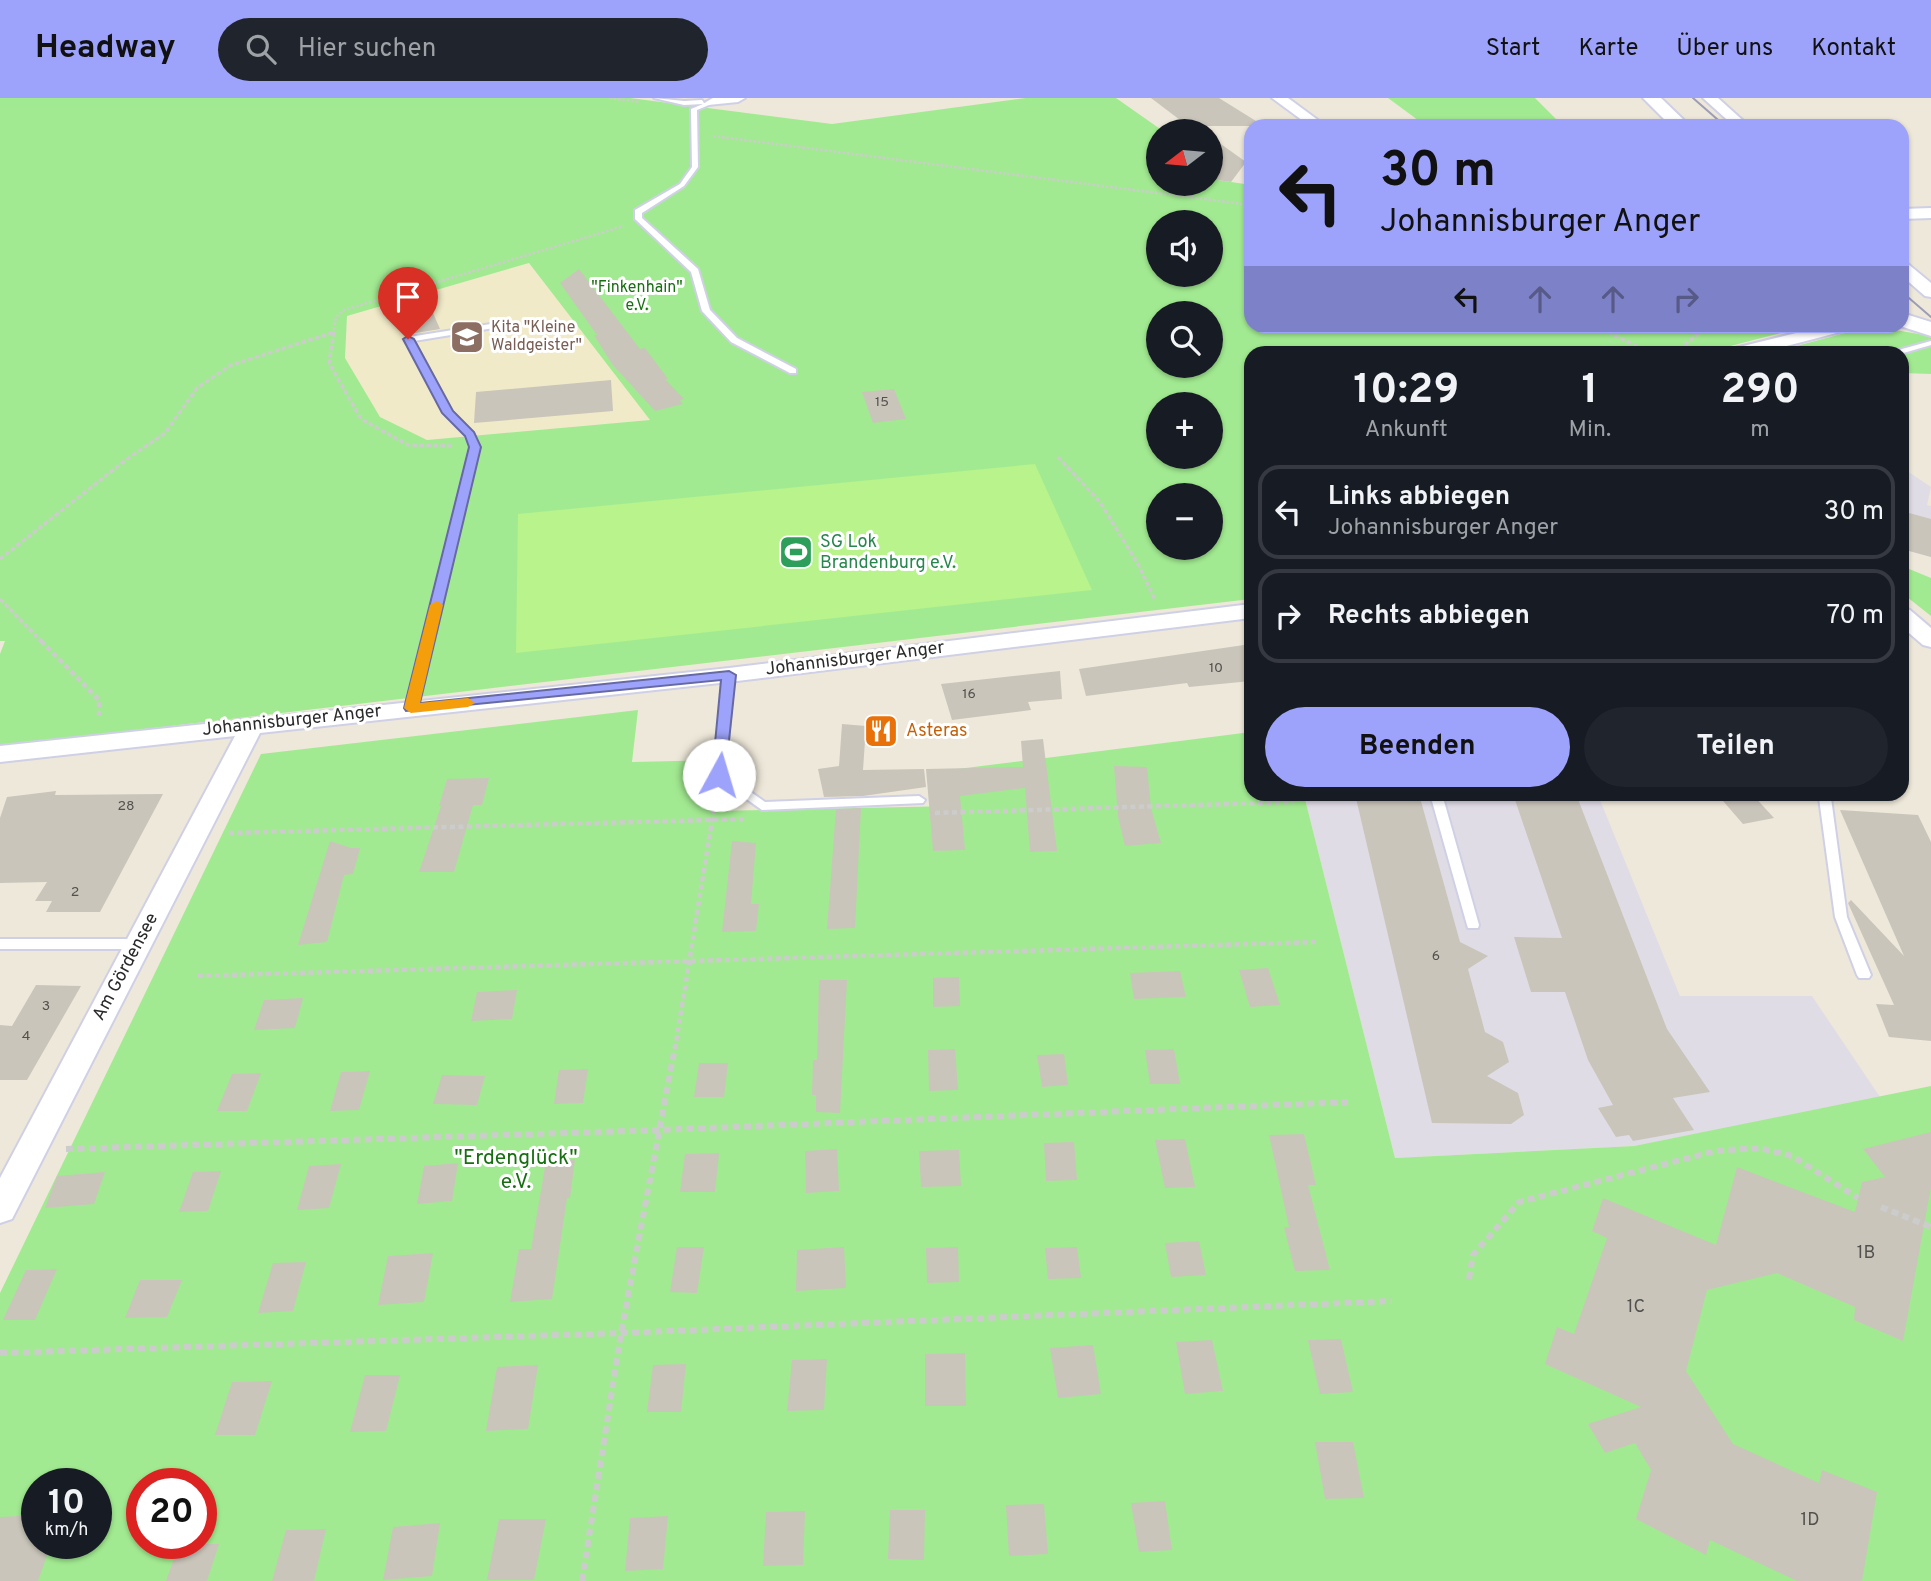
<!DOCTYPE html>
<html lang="de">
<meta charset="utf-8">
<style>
body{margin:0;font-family:Overpass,sans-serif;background:#20242c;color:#f1f3f6;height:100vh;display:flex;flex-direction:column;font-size:26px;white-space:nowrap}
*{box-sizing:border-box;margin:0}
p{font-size:23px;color:#9ea1a6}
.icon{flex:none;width:38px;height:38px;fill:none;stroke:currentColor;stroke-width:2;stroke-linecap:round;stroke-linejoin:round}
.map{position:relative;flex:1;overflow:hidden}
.details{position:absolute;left:1244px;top:248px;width:665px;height:455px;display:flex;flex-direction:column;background:#171b24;border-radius:21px;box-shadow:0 2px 5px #0004}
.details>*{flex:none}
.top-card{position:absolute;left:1244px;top:21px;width:665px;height:214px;border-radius:21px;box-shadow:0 2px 5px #0004;background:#9da2fa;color:#111;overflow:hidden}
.needle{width:46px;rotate:254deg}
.fabs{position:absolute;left:1146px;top:21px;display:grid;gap:14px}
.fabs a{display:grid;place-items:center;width:77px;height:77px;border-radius:50%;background:#171b24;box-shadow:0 2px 5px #0004;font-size:35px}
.speed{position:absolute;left:21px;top:1370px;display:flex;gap:14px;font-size:35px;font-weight:700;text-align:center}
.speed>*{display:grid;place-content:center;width:91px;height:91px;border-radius:50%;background:#171b24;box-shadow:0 2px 5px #0004;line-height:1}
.speed small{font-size:18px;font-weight:400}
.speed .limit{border:10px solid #d22;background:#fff;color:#111}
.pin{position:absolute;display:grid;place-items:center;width:60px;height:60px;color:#fff;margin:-72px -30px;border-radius:50% 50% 50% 0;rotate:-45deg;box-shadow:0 0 7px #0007}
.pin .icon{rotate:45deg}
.me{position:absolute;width:77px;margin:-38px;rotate:6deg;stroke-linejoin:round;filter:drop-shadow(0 0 5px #0008)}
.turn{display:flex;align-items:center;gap:24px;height:147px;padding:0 21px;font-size:32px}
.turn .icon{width:91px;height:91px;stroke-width:2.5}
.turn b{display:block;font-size:49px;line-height:60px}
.lanes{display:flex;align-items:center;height:66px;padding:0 21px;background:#0003;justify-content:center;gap:35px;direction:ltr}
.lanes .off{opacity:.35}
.eta{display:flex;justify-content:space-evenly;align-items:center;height:119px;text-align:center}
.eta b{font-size:42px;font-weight:700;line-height:49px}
.cta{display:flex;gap:14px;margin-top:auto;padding:14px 21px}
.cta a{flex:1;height:80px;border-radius:42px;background:#9da2fa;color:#111;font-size:28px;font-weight:700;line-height:80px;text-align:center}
.cta a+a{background:#20242c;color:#f1f3f6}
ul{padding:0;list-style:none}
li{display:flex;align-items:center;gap:21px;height:94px;margin:0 14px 10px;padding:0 7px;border:4px solid #363941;border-radius:21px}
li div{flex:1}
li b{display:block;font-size:26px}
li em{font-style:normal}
header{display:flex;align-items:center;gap:42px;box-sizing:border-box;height:98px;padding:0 35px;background:#9da2fa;color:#111}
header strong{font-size:33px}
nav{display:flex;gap:38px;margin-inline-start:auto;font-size:24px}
.search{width:490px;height:63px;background:#20242c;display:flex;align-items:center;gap:18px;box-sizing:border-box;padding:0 24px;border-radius:38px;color:#9ea1a6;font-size:26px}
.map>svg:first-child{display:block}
.industrial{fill:#e0dce5}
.education{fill:#f1eac8}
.green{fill:#a2ea91;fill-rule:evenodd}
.pitch{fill:#b8f38b}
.building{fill:#c9c5ba}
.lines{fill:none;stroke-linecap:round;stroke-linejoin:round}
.service-casing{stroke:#cfd0e5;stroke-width:4}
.minor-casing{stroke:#cfd0e5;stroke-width:4}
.tertiary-casing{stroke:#cfd0e5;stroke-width:4}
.path-far3{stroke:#ccc;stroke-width:2.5;stroke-dasharray:2.5 2;stroke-linecap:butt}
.path-far2{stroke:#ccc;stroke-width:3.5;stroke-dasharray:4.5 2.5;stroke-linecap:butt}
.path-far1{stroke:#ccc;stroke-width:4.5;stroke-dasharray:5 3.5;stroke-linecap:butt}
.path{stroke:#ccc;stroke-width:6;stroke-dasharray:7 4.5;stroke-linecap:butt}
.service{fill:#fff;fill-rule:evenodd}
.minor{fill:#fff;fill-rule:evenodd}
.tertiary{fill:#fff;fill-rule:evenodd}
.tram{stroke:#9c9db7;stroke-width:2}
.route{fill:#9da2fa;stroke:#6669a2;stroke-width:2}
.slow{fill:#f59e0b}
.labels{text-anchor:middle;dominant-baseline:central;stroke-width:6;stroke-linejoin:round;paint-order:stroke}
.number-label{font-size:14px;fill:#52514e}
.far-park-label{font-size:16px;fill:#186f12;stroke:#fff}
.far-education-label{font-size:16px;fill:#785e54;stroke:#fff;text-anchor:start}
.leisure-label{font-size:18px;fill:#27864d;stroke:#fff;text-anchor:start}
.street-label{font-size:18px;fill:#2a2a2a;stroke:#fff}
.food-label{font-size:18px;fill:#c56008;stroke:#fff;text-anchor:start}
.near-number-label{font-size:18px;fill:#52514e}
.near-park-label{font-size:21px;fill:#186f12;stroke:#fff}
</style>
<header>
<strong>Headway</strong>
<div class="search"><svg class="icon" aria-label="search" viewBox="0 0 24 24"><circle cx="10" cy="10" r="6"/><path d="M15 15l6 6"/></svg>Hier suchen</div>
<nav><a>Start</a><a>Karte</a><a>Über uns</a><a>Kontakt</a></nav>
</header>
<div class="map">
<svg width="1931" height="1483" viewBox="0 0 1931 1483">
<rect width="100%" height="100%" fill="#eee8da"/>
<!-- industrial -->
<g class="industrial">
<polygon points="1907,373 1931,389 1927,407 1931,408 1931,459 1902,451 1902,379"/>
<polygon points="1304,697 1598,697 1680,898 1812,898 1880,999 1634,1048 1395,1060"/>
</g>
<!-- education -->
<polygon class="education" points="529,165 651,322 427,342 380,319 345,260 347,218"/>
<!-- green -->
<g class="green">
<path d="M0,0H630L832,26L1026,0H1116L1163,33H1158V86H1211V81L1251,87V228H1808L1703,255L1251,256V501L0,648V556L5,543H0ZM1158,124H1211V177H1158ZM529,165L650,322L427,342L380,319L345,260L347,218ZM1158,215H1211V268H1158ZM1158,306H1211V359H1158ZM1158,397H1211V450H1158Z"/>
<polygon points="1388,0 1535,0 1563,28 1426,28"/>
<polygon points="1871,228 1931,238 1931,276 1902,275 1902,256 1767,256"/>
<polygon points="1902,468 1931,480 1931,518 1902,495"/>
<path d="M638,612L632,664L721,662L715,713L954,708L942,673L1251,634V696L1304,697L1395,1060L1634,1048L1931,988V1483H0V1195L261,656ZM37,1386H96V1446H37ZM142,1386H201V1446H142Z"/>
</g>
<!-- pitch -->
<polygon class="pitch" points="1035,366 1092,492 516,555 518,416"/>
<!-- building -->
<g class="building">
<polygon points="1151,0 1219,0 1264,28 1188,28"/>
<polygon points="1211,39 1246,64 1231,84 1211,81"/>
<polygon points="579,171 640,251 645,250 668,281 665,281 684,301 680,302 683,306 655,313 612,266 594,237 597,237 560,185"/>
<polygon points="433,215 440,231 410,236 403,219"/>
<polygon points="611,282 613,313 474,325 476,294"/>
<polygon points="894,291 906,321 873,325 862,294"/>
<polygon points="1902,413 1931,421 1931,459 1902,451"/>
<polygon points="1244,547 1251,561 1251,583 1189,589 1187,585 1086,598 1079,571"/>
<polygon points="1060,573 1062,601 1028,604 1031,612 952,622 941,586"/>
<polygon points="842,626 866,628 863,672 924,671 926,689 863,698 824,699 818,671 839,668"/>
<polygon points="1043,641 1057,753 1030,754 1025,690 960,698 965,752 933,753 926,671 1023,669 1021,643"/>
<polygon points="1114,668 1147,669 1151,710 1161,745 1125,748 1118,719"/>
<polygon points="489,680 482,707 473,707 454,774 419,774 441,708 439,708 447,681"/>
<polygon points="56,693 55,697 163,696 100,814 46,814 52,803 35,803 47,784 0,785 0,720 7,699"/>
<polygon points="1355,696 1419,696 1460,844 1488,858 1468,871 1485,934 1503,944 1509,964 1487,978 1518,995 1524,1017 1511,1026 1432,1025"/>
<polygon points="1513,696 1576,696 1667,931 1710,994 1673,1000 1694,1032 1633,1043 1629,1037 1616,1039 1598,1010 1613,1007 1588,962 1565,894 1531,894 1514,839 1562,840"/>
<polygon points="1717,696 1752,696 1774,720 1743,726"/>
<polygon points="861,710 855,830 827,831 836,711"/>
<polygon points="1840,712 1918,717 1931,744 1931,943 1889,939 1876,906 1894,907 1848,805 1851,802 1904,858"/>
<polygon points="330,743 351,750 360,750 353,776 344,777 327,844 298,847"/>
<polygon points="732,743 756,745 751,806 759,806 756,833 722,834"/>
<polygon points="1268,870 1280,907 1250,909 1239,872"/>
<polygon points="1180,873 1186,899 1134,901 1130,875"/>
<polygon points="959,879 960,908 933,909 933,880"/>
<polygon points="819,882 847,882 840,1015 816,1014 816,997 812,997 813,962 817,962"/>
<polygon points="36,887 81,888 27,982 0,982 0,927 12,928"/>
<polygon points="517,892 512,921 471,923 477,894"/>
<polygon points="303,900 295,930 254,932 264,902"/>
<polygon points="955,951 958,992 929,993 928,952"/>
<polygon points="1174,951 1180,986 1150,986 1145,952"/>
<polygon points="1064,956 1068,987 1042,989 1037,957"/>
<polygon points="699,965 728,965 724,999 694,999"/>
<polygon points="588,971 583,1005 554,1006 559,972"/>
<polygon points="370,973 359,1012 330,1013 341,974"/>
<polygon points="261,975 247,1013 217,1013 232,976"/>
<polygon points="442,977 485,978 477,1007 433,1006"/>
<polygon points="1931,1034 1931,1089 1903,1243 1854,1222 1855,1209 1777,1175 1707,1192 1686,1273 1733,1346 1819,1385 1822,1372 1877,1394 1862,1483 1797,1483 1710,1442 1706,1457 1636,1421 1651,1372 1635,1345 1605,1355 1588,1326 1641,1309 1545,1266 1557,1229 1574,1236 1607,1140 1592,1133 1603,1100 1716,1147 1737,1069 1855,1114 1862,1084 1885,1079 1863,1051"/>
<polygon points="1304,1036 1316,1087 1308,1087 1330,1172 1295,1173 1284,1129 1289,1129 1269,1037"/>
<polygon points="1185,1041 1195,1089 1165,1090 1155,1042"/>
<polygon points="1074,1044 1077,1082 1046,1083 1044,1045"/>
<polygon points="837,1051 839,1093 806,1095 805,1053"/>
<polygon points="959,1052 961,1088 921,1089 919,1053"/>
<polygon points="719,1055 715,1094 680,1094 685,1056"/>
<polygon points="575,1061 570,1100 567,1100 552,1201 510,1204 519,1151 531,1151 546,1063"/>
<polygon points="458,1065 452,1103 417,1106 424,1068"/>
<polygon points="341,1066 329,1110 297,1112 309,1068"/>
<polygon points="221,1073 208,1113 179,1114 193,1074"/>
<polygon points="105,1074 94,1106 45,1110 57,1078"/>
<polygon points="1199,1143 1206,1177 1171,1179 1165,1145"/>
<polygon points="677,1149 704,1149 697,1195 670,1194"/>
<polygon points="844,1149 846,1190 796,1193 797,1152"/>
<polygon points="958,1149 959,1184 927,1185 926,1150"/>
<polygon points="1077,1149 1081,1180 1048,1181 1045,1150"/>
<polygon points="433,1155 424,1204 378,1207 388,1158"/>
<polygon points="306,1164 293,1213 258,1215 273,1165"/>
<polygon points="57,1171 35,1222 3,1222 26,1172"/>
<polygon points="140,1182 182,1182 167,1219 125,1220"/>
<polygon points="1341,1241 1353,1294 1320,1296 1308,1242"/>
<polygon points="1212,1242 1223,1293 1185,1296 1176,1244"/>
<polygon points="1093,1247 1101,1296 1058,1300 1050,1250"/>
<polygon points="965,1255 966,1308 925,1308 925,1256"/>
<polygon points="827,1261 824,1312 787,1313 792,1262"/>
<polygon points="686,1266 681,1314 647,1314 653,1267"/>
<polygon points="538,1267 528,1331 486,1333 497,1269"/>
<polygon points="365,1277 400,1277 386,1333 350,1334"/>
<polygon points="272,1283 255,1337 215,1337 232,1284"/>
<polygon points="1315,1344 1353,1344 1364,1400 1325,1401"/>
<polygon points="1165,1403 1172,1452 1139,1454 1131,1405"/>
<polygon points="1044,1406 1048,1456 1009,1458 1006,1407"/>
<polygon points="890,1412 925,1412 924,1462 888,1461"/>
<polygon points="805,1413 803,1467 763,1468 766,1414"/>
<polygon points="37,1417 37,1446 51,1446 38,1483 0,1483 0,1419"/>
<polygon points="668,1418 663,1471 625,1473 630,1420"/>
<polygon points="499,1421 546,1421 534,1482 487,1482"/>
<polygon points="440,1425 432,1478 383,1482 393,1429"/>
<polygon points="326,1431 314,1483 272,1483 286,1432"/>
<polygon points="179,1446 219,1446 207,1483 166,1483"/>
</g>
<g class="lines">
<!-- service casing -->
<g class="service-casing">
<g id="service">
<polygon points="654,0 684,3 702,2 704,5 713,2 716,4 697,12 698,69 684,88 642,115 642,120 698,171 710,212 737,240 796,271 796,275 790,275 731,244 702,213 691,174 635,121 635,112 680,86 692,69 691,11 703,6 684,7"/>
<polygon points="497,225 501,227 500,229 414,243 452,314 473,335 480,349 417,610 411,613 405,610 470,349 466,338 444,315 405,241 409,239"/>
<polygon points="1931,243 1931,247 1900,256 1884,256"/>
<polygon points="729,574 734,577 725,676 765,704 919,698 925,702 923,705 762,712 713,677 724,577"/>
<polygon points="1430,696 1442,696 1479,827 1478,830 1468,830 1467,827"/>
<polygon points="1821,696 1833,696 1831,700 1847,819 1871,877 1869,880 1859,880 1857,877 1835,819 1819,700"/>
<polygon points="0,841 138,841 143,843 145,846 143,849 138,851 0,851"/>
</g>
</g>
<!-- minor casing -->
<g class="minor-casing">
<g id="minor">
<polygon points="713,0 745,0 738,4 708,7 706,4"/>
<polygon points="1272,0 1288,0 1326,28 1310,28"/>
<polygon points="1703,0 1718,0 1749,28 1734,28"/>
<polygon points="1931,110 1931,120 1902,121 1902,111"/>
<polygon points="1902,164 1908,166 1931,185 1931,199 1925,198 1902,178"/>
<polygon points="1824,228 1851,228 1848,232 1756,256 1724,256 1727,252"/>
<polygon points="1251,506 1251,520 729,584 260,635 12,1121 0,1125 0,1080 235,638 0,664 0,648 729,570"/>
<polygon points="1902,510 1910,512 1931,530 1931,549 1923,547 1902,529"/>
</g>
</g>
<!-- tertiary casing -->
<g class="tertiary-casing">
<g id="tertiary">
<polygon points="1643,0 1661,0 1690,28 1671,28"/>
<polygon points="1902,215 1931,224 1931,238 1900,228 1902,228"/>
</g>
</g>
<!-- path-far3 -->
<g class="path-far3">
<polyline points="609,0 640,4"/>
<polyline points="713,38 1251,107"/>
<polyline points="1596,228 1612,236"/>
<polyline points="329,236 332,235"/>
<polyline points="333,236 336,219 344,212 624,128"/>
<polyline points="1698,236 1707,228"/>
</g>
<!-- path-far2 -->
<g class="path-far2">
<polyline points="334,234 329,265 361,321 408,347 453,348"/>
<polyline points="1608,234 1652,256"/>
<polyline points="1674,256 1700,234"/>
<polyline points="1058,359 1100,404 1138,466 1155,502"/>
<polyline points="0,461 127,361 165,335 197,290 231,267 332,235"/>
<polyline points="0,501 43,545"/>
</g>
<!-- path-far1 -->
<g class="path-far1">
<polyline points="41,543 99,602 99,620"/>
<polyline points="935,715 1294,704"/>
<polyline points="229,735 745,721"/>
<polyline points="198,878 1315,844"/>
<polyline points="675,951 716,698"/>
</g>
<!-- path -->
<g class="path">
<polyline points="66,1051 658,1032 1348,1004"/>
<polyline points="1881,1109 1931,1129"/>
<polyline points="1469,1181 1473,1157 1519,1104 1715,1053 1759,1050 1792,1058 1858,1100"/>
<polyline points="0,1255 621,1235 1392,1203"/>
<polyline points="582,1483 621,1235 675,949"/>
</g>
<!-- service -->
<use href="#service" class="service"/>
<!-- minor -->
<use href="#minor" class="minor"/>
<!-- tertiary -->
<use href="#tertiary" class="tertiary"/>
<!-- tram -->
<g class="tram">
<polyline points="1693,0 1725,28"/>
<polyline points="1902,194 1931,219"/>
</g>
</g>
<!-- route -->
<polygon class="route" points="408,238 414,241 453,313 474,334 481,349 420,605 729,573 736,577 725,680 719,681 712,677 721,582 406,613 404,610 469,349 465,338 442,315 403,241"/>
<!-- slow -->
<polygon class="slow" points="437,503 443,507 420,605 468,600 475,605 468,609 411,615 404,610 430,507"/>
<!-- icons -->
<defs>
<g id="school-square" transform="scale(1.75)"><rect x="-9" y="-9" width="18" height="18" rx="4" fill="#8d6e63" stroke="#fff"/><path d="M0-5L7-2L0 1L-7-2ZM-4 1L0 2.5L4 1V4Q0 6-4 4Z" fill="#fff"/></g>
<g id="stadium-square" transform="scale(1.75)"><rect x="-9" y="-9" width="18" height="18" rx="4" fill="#2e9e5b" stroke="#fff"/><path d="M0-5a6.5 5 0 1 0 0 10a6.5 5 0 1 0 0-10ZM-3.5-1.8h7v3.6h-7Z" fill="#fff"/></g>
<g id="restaurant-square" transform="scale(1.75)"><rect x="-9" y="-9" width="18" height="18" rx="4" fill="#e8710a" stroke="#fff"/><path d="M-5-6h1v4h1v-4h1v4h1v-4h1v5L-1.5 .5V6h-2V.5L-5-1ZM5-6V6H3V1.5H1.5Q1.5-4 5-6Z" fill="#fff"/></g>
</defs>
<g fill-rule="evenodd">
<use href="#school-square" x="467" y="239"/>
<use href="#stadium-square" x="796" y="454"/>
<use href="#restaurant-square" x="881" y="633"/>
</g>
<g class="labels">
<!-- number labels -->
<g class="number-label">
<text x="882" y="304">15</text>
<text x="1216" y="570">10</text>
<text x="969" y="596">16</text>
<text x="126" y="708">28</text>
<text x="75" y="794">2</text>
<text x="1436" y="858">6</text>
<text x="46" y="908">3</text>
<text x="26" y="938">4</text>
</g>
<!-- far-park labels -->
<g class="far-park-label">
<text x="637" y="190">"Finkenhain"<tspan x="637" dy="18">e.V.</tspan></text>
</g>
<!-- far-education labels -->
<g class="far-education-label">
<text x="491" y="230">Kita "Kleine<tspan x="491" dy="18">Waldgeister"</tspan></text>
</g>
<!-- leisure labels -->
<g class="leisure-label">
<text x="820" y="444">SG Lok<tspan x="820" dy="21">Brandenburg e.V.</tspan></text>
</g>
<!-- street labels -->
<g class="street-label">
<text transform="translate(855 561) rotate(-7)">Johannisburger Anger</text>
<text transform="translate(292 623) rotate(-6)">Johannisburger Anger</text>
<text transform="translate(126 869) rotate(-62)">Am Gördensee</text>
</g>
<!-- food labels -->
<g class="food-label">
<text x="906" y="633">Asteras</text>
</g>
<!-- near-number labels -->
<g class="near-number-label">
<text x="1866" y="1155">1B</text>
<text x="1636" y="1209">1C</text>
<text x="1810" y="1422">1D</text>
</g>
<!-- near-park labels -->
<g class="near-park-label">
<text x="516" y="1060">"Erdenglück"<tspan x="516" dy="24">e.V.</tspan></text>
</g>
</g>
</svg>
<div class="fabs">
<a><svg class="needle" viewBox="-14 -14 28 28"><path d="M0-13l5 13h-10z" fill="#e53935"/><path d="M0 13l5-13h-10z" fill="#9ea1a6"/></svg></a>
<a><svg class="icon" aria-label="sound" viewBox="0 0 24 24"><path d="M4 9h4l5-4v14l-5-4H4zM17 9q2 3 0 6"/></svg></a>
<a><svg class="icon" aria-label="search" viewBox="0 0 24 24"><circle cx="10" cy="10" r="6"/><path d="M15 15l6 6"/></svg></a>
<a>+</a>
<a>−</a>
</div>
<div class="speed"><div>10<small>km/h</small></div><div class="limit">20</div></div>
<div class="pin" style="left:408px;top:241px;background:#d93025"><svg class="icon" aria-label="arrive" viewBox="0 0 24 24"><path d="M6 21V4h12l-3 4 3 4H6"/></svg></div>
<svg class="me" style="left:719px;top:677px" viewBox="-20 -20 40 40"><circle r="19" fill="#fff"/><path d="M0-13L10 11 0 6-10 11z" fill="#9da2fa"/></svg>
<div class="top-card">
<div class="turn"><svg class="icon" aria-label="left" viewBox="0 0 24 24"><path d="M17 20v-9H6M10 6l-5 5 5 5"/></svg><div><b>30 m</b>Johannisburger Anger</div></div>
<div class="lanes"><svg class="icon" aria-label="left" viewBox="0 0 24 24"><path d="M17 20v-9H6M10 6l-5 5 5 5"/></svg><svg class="icon off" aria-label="ahead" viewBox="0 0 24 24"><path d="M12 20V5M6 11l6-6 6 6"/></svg><svg class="icon off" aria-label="ahead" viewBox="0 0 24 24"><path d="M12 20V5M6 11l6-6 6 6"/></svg><svg class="icon off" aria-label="right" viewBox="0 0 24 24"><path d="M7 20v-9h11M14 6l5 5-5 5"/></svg></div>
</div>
<section class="details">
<div class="eta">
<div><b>10:29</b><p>Ankunft</p></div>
<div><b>1</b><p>Min.</p></div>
<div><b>290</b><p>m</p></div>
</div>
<ul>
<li><svg class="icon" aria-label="left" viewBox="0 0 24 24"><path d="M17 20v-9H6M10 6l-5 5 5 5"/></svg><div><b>Links abbiegen</b><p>Johannisburger Anger</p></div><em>30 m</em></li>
<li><svg class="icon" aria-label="right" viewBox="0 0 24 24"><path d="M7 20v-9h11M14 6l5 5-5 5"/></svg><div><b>Rechts abbiegen</b></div><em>70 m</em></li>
</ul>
<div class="cta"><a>Beenden</a><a>Teilen</a></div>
</section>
</div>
